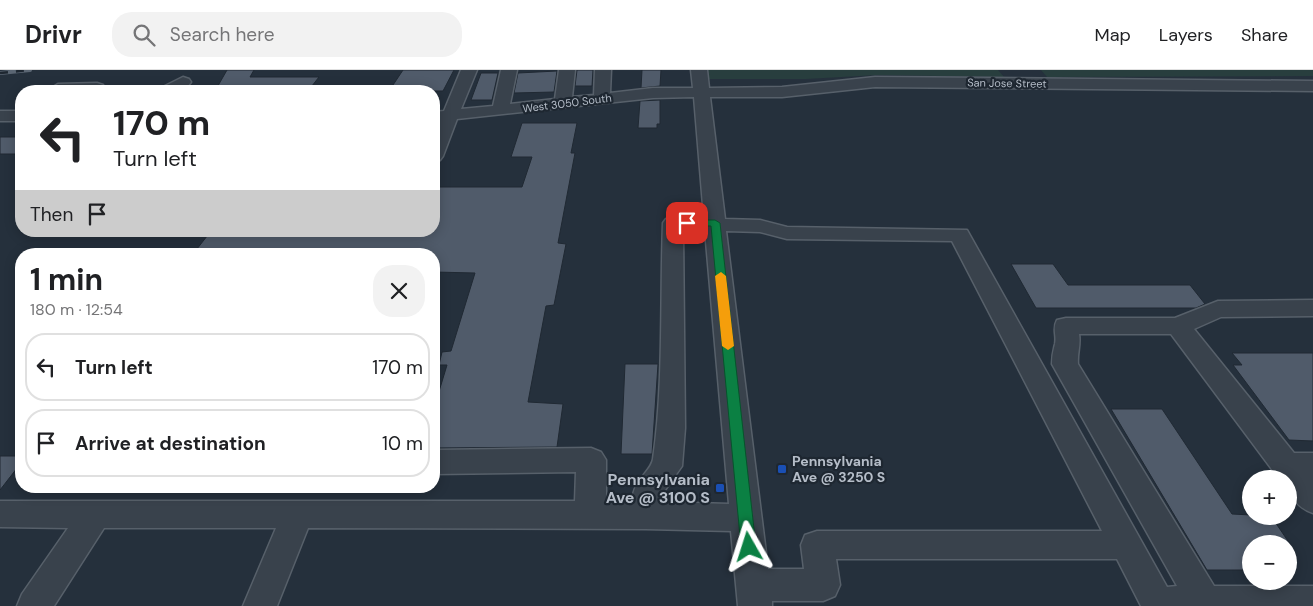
<!DOCTYPE html>
<meta charset="utf-8">
<style>
body{margin:0;font-family:"DM Sans",sans-serif;background:#f2f2f2;color:#202124;height:100vh;display:flex;flex-direction:column;font-size:19px;white-space:nowrap}
*{box-sizing:border-box;margin:0}
p{font-size:16px;color:#757577}
.icon{flex:none;width:28px;height:28px;fill:none;stroke:currentColor;stroke-width:2;stroke-linecap:round;stroke-linejoin:round}
.map{position:relative;flex:1;overflow:hidden}
.details{position:absolute;left:15px;top:178px;width:425px;height:245px;display:flex;flex-direction:column;background:#fff;border-radius:20px;box-shadow:0 2px 12px #0003}
.details>*{flex:none}
.banner{position:absolute;left:15px;top:15px;width:425px;height:152px;border-radius:20px;box-shadow:0 2px 12px #0003;background:#fff;color:#202124;overflow:hidden}
.fabs{position:absolute;left:1242px;top:400px;display:grid;gap:10px}
.fabs a{display:grid;place-items:center;width:55px;height:55px;border-radius:50%;background:#fff;box-shadow:0 2px 12px #0003;font-size:25px}
.pin{position:absolute;display:grid;place-items:center;width:42px;height:42px;color:#fff;margin:-21px;border-radius:10px;box-shadow:0 2px 8px #0006}
.me{position:absolute;width:55px;margin:-28px;rotate:354deg;stroke-linejoin:round;filter:drop-shadow(0 0 4px #0008)}
.turn{display:flex;align-items:center;gap:18px;height:105px;padding:0 15px;font-size:22px}
.turn .icon{width:65px;height:65px;stroke-width:2.5}
.turn b{display:block;font-size:35px;line-height:42px}
.then{display:flex;align-items:center;height:48px;padding:0 15px;background:#0003;gap:10px;font-size:19px}
.round{display:grid;place-items:center;flex:none;width:52px;height:52px;border-radius:20px;background:#f2f2f2}
.headline{display:flex;align-items:center;justify-content:space-between;height:85px;padding:0 15px}
h1{font-size:30px;font-weight:700;line-height:38px}
ul{padding:0;list-style:none}
li{display:flex;align-items:center;gap:15px;height:68px;margin:0 10px 8px;padding:0 5px;border:2px solid #e0e0e0;border-radius:20px}
li div{flex:1}
li b{display:block;font-size:19px}
li em{font-style:normal}
header{display:flex;align-items:center;gap:30px;box-sizing:border-box;height:70px;padding:0 25px;background:#fff;border-bottom:1px solid #e0e0e0}
header strong{font-size:24px}
nav{display:flex;gap:28px;margin-inline-start:auto;font-size:18px}
.search{width:350px;height:45px;background:#f2f2f2;display:flex;align-items:center;gap:12px;box-sizing:border-box;padding:0 18px;border-radius:20px;color:#757577;font-size:19px}
.map>svg:first-child{display:block}
.green{fill:#283e3e}
.building{fill:#505b6a;stroke:#202933}
.lines{fill:none;stroke-linecap:round;stroke-linejoin:round}
.minor-casing{stroke:#57606a;stroke-width:3}
.minor{fill:#39424c;fill-rule:evenodd}
.rail-casing{stroke:#5b6673;stroke-width:4}
.rail{stroke:#1e2731;stroke-width:2.5;stroke-dasharray:8;stroke-linecap:butt}
.route{fill:#0b8043;stroke:#07532c}
.slow{fill:#f59e0b}
.transit-dot{fill:#1a4fb4;stroke:#1e2731;stroke-width:2}
.labels{text-anchor:middle;dominant-baseline:central;stroke-width:4.5;stroke-linejoin:round;paint-order:stroke}
.far-street-label{font-size:11px;fill:#b5bdc8;stroke:#1e2731}
.poi-label{font-size:14px;font-weight:bold;fill:#b5bdc8;stroke:#1e2731;text-anchor:start}
.near-poi-label{font-size:16px;font-weight:bold;fill:#b5bdc8;stroke:#1e2731;text-anchor:end}
</style>
<header>
<strong>Drivr</strong>
<div class="search"><svg class="icon" aria-label="search" viewBox="0 0 24 24"><circle cx="10" cy="10" r="6"/><path d="M15 15l6 6"/></svg>Search here</div>
<nav><a>Map</a><a>Layers</a><a>Share</a></nav>
</header>
<div class="map">
<svg width="1313" height="536" viewBox="0 0 1313 536">
<rect width="100%" height="100%" fill="#25303c"/>
<!-- green -->
<g class="green">
<polygon points="708,0 998,0 1004,7 877,5 806,9 709,9"/>
<polygon points="1041,0 1313,0 1313,6 1047,7"/>
</g>
<!-- building -->
<g class="building">
<polygon points="227,0 254,0 250,7 319,7 308,21 215,21"/>
<polygon points="403,0 454,0 443,21 389,21"/>
<polygon points="577,0 593,0 592,16 575,16"/>
<polygon points="642,0 661,0 660,16 641,18"/>
<polygon points="557,1 554,22 514,23 518,3"/>
<polygon points="481,3 498,3 492,30 471,30"/>
<polygon points="660,30 660,54 657,54 657,58 638,58 640,31"/>
<polygon points="522,53 577,53 571,83 575,83 558,173 566,174 554,235 546,236 528,332 563,334 557,377 434,378 434,338 447,295 439,295 442,282 451,281 475,203 434,202 434,184 193,184 211,161 434,161 434,117 522,117 532,87 511,87"/>
<rect x="0" y="67" width="21" height="17"/>
<polygon points="1011,194 1053,194 1068,215 1190,215 1205,234 1196,238 1036,238"/>
<polygon points="1232,283 1313,283 1313,371 1289,370 1233,295 1242,295"/>
<polygon points="625,294 658,294 652,384 621,384"/>
<polygon points="1111,339 1162,339 1232,444 1271,446 1290,474 1251,474 1251,500 1207,500"/>
<polygon points="0,386 21,386 21,393 0,420"/>
</g>
<g class="lines">
<!-- minor casing -->
<g class="minor-casing">
<g id="minor">
<path d="M461,0H477L461,39L493,36L501,0H517L510,34L555,29L559,0H575L572,27L594,25L595,0H611L610,23L653,18H693L691,0H707L709,18L782,17L875,7L1313,11V21L875,17L782,27H710L725,149L760,150L787,157L967,160L1167,517L1177,516L1052,294C1052,285 1053,282 1055,274C1057,265 1052,259 1057,250L1066,248H1175L1218,231L1313,230V246L1221,247L1194,259L1294,383H1313V443C1296,437 1289,426 1289,409H1279L1171,264H1079C1081,275 1077,283 1078,294L1214,516H1313V536H1141L1117,489H836L840,515L835,526L823,531H772V536H738L731,461L646,459L308,458L277,536H243L276,458H104L54,536H17L22,524L68,458L0,457V431H575L576,402L434,404V380L591,378L601,382L606,390V431H632C634,408 651,402 653,389C664,313 660,230 663,153L666,149L704,148L694,27L653,28L457,49L443,86L440,90L434,91V65L440,51L434,52V42L444,41ZM683,160H705L729,434L663,432V423L682,396L685,358ZM726,161L760,162L787,169L952,171L1102,461H817L805,465L801,475L804,499H768Z"/>
<path d="M183,7L189,9L191,12C183,23 171,22 159,21L161,18Z"/>
<polygon points="97,13 103,15 107,21 52,21 50,19 58,14"/>
<rect x="0" y="41" width="21" height="10"/>
</g>
</g>
<!-- minor -->
<use href="#minor" class="minor"/>
<!-- rail casing -->
<g class="rail-casing">
<polyline id="rail" points="0,3 30,0"/>
</g>
<!-- rail -->
<use href="#rail" class="rail"/>
</g>
<!-- route -->
<polygon class="route" points="715,150 720,153 756,477 754,482 749,484 744,482 741,477 711,156 687,156 683,153 687,150"/>
<!-- slow -->
<polygon class="slow" points="721,202 726,206 734,276 728,280 722,276 715,206"/>
<!-- markers -->
<g class="transit-dot">
<rect x="777" y="394" width="10" height="10" rx="2.5"/>
<rect x="715" y="413" width="10" height="10" rx="2.5"/>
</g>
<g class="labels">
<!-- far-street labels -->
<g class="far-street-label">
<text transform="translate(1007 13) rotate(1)">San Jose Street</text>
<text transform="translate(567 33) rotate(-7)">West 3050 South</text>
</g>
<!-- poi labels -->
<g class="poi-label">
<text x="792" y="391">Pennsylvania<tspan x="792" dy="16">Ave @ 3250 S</tspan></text>
</g>
<!-- near-poi labels -->
<g class="near-poi-label">
<text x="710" y="409">Pennsylvania<tspan x="710" dy="18">Ave @ 3100 S</tspan></text>
</g>
</g>
</svg>
<div class="fabs">
<a>+</a>
<a>−</a>
</div>
<div class="pin" style="left:687px;top:153px;background:#d93025"><svg class="icon" aria-label="arrive" viewBox="0 0 24 24"><path d="M6 21V4h12l-3 4 3 4H6"/></svg></div>
<svg class="me" style="left:749px;top:477px" viewBox="-20 -20 40 40"><path d="M0-17L14 15 0 8-14 15z" fill="#0b8043" stroke="#fff" stroke-width="4"/></svg>
<div class="banner">
<div class="turn"><svg class="icon" aria-label="left" viewBox="0 0 24 24"><path d="M17 20v-9H6M10 6l-5 5 5 5"/></svg><div><b>170 m</b>Turn left</div></div>
<div class="then">Then<svg class="icon" aria-label="arrive" viewBox="0 0 24 24"><path d="M6 21V4h12l-3 4 3 4H6"/></svg></div>
</div>
<section class="details">
<div class="headline"><div><h1>1 min</h1><p>180 m · 12:54</p></div><a class="round"><svg class="icon" aria-label="close" viewBox="0 0 24 24"><path d="M6 6l12 12M18 6L6 18"/></svg></a></div>
<ul>
<li><svg class="icon" aria-label="left" viewBox="0 0 24 24"><path d="M17 20v-9H6M10 6l-5 5 5 5"/></svg><div><b>Turn left</b></div><em>170 m</em></li>
<li><svg class="icon" aria-label="arrive" viewBox="0 0 24 24"><path d="M6 21V4h12l-3 4 3 4H6"/></svg><div><b>Arrive at destination</b></div><em>10 m</em></li>
</ul>
</section>
</div>
